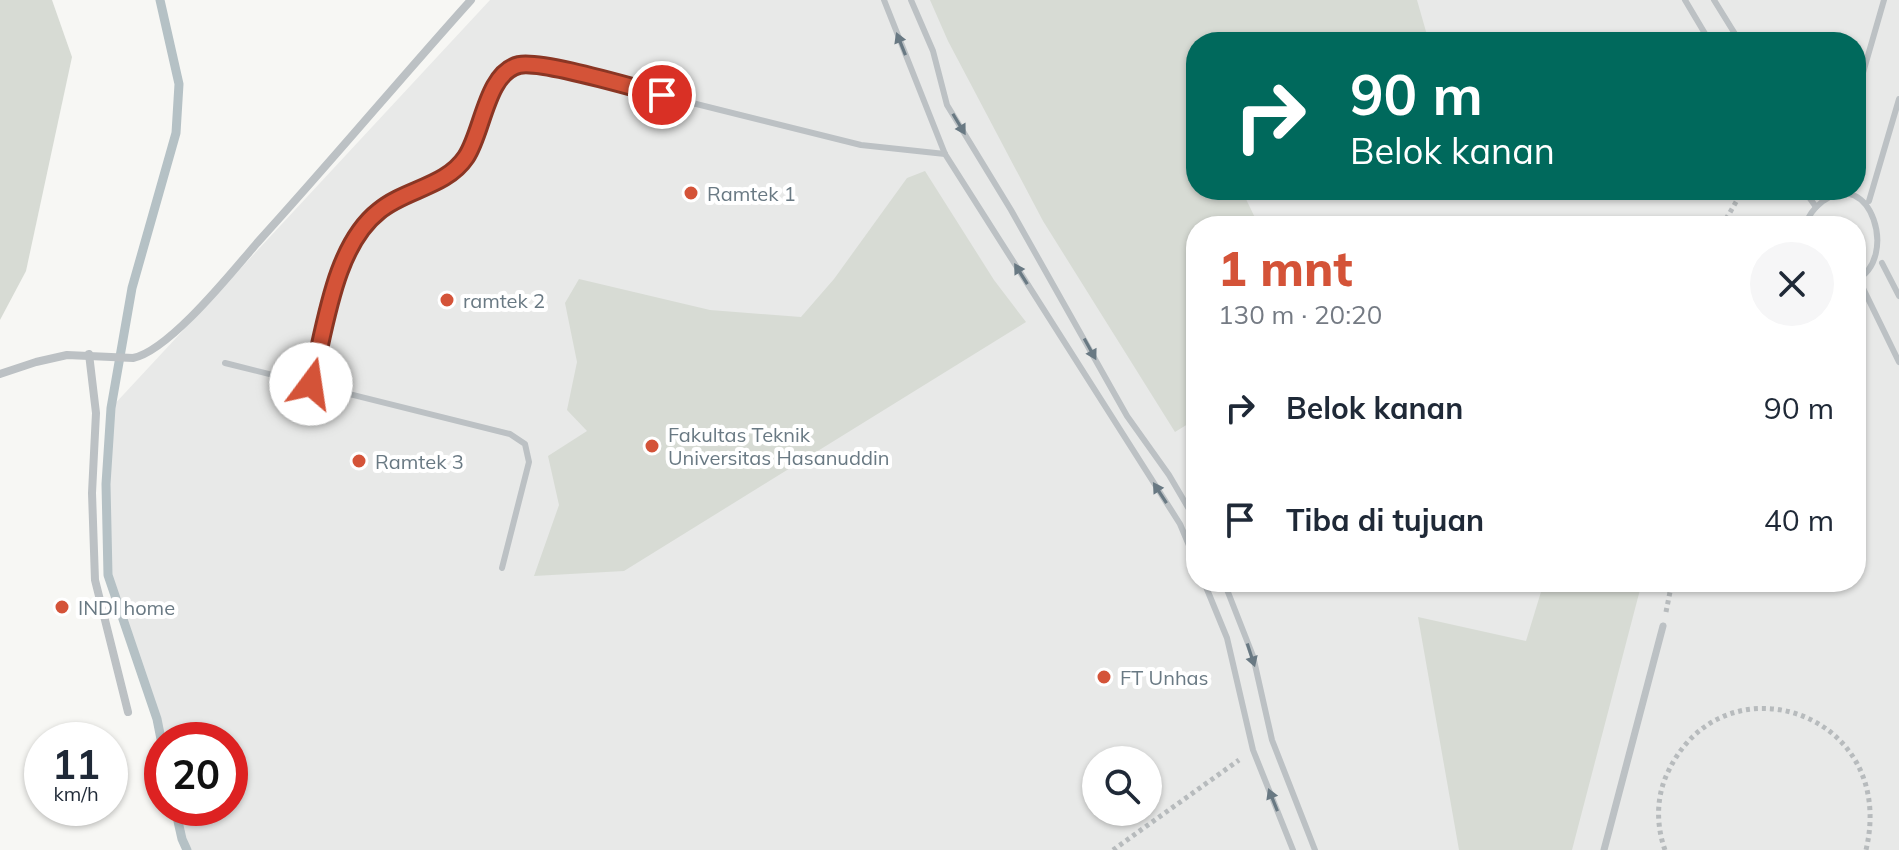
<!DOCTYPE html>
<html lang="id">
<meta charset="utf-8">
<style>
body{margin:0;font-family:Mulish,sans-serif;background:#f6f6f7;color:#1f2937;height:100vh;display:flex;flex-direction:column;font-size:30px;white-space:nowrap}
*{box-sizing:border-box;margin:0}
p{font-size:26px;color:#747a83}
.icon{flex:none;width:44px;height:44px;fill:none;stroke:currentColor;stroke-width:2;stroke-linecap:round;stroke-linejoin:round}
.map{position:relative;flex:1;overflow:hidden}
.panel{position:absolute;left:1186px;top:216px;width:680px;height:376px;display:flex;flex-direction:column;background:#fff;border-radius:32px;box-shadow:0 2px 6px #0004}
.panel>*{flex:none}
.top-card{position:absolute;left:1186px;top:32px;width:680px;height:168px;border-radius:32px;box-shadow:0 2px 6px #0004;background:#00695c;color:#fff;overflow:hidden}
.controls{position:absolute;left:1082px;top:746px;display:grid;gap:16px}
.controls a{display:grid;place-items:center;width:80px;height:80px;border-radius:50%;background:#fff;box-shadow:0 2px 6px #0004;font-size:40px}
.speed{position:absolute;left:24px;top:722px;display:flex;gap:16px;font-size:40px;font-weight:700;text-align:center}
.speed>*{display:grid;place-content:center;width:104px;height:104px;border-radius:50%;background:#fff;box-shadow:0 2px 6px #0004;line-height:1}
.speed small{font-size:20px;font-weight:400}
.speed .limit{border:12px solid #d22;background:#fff;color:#111}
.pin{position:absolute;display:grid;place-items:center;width:68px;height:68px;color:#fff;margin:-34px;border:4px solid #fff;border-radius:50%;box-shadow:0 2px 8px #0007}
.me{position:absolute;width:88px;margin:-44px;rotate:14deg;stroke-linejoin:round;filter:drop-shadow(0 0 6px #0008)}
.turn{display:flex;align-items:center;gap:28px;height:168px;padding:0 32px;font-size:36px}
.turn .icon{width:104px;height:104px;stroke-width:2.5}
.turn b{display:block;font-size:56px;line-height:68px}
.round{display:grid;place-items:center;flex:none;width:84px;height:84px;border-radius:42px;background:#f6f6f7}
.head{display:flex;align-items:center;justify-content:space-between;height:136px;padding:0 32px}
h1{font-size:48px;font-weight:800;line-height:60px;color:#d45338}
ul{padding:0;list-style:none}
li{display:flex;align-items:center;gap:24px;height:112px;padding:0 32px}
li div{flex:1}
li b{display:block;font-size:30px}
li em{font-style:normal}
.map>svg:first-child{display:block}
.built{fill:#e8e9e8;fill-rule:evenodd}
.green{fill:#d7dbd4}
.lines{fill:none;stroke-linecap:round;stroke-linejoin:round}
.stream{stroke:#b5c1c5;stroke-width:9}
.path{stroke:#b7bbbd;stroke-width:5;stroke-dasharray:4 4;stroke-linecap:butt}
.service{stroke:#bcc1c4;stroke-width:6}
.pedestrian{stroke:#bcc1c4;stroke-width:7}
.minor{stroke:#bcc1c4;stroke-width:8}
.oneway{fill:#697983}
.route-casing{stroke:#8a3624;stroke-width:20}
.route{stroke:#d45338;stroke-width:14}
.poi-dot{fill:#d45338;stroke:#fff;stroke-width:3}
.labels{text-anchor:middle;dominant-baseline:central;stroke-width:8;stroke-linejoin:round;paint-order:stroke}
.poi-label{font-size:20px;fill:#697983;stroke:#fff;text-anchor:start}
</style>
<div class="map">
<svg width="1899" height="850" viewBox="0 0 1899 850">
<rect width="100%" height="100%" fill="#f7f7f4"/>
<!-- built -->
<path class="built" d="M490,0H1899V850H187L182,839L175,808H230V740H162V744L157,719L108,575L106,484L111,408ZM1196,42H1856V190H1196ZM1196,226H1856V582H1196ZM1096,760H1148V812H1096Z"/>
<!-- green -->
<g class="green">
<polygon points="0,0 52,0 72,57 26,271 0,320"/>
<polygon points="930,0 1417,0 1429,42 1196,42 1196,190 1255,190 1245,197 1259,226 1196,226 1196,419 1175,432 1043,221 948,41"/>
<polygon points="925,171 994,280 1026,322 624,571 534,576 559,505 548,456 587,431 567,410 577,362 565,303 579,279 710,310 801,317 834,279 907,178"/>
<polygon points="1544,582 1642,582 1572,850 1459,850 1418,617 1526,641"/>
</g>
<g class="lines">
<!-- stream -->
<g class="stream">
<polyline points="160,0 179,84 176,133 132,288 111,408 106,484 108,575 157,719 162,744"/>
<polyline points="175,808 182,839 187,850"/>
</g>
<!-- path -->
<g class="path">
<polyline points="1722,226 1743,190"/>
<polyline points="1666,612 1672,582"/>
<polyline points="1113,850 1239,760"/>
<path d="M1665,850C1656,825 1656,796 1668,772C1723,654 1899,712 1866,850"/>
</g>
<!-- service -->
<g class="service">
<polyline points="884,0 945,154 1180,524 1196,562"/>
<polyline points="911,0 933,51 947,105 1011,210 1127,416 1169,475 1196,521"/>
<polyline points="1685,0 1710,42"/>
<polyline points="1714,0 1740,42"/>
<polyline points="1856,97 1884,0"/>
<polyline points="1804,190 1816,207"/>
<polyline points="1869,201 1899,99"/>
<path d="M1805,226C1808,215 1814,208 1823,201C1871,166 1899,259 1856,280"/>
<polyline points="1882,263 1899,296"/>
<polyline points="1859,280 1899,362"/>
<polyline points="225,363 510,434 525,444 529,462 502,568"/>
<path d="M311,384C324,331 333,246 379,210C406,189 447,186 466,156C482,132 487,71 520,65C527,63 537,65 544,66L861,145L945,154"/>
<polyline points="1204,582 1227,638 1253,750 1293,850"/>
<polyline points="1224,582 1253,656 1272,740 1315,850"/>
</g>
<!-- pedestrian -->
<polyline class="pedestrian" points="1604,850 1663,626"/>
<!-- minor -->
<g class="minor">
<polyline points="89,354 96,413 92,493 95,580 128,712"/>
<path d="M0,374L36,362L67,355L133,358C169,351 232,272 257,243C330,163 399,80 471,0"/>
</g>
</g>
<!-- one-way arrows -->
<defs><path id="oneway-solid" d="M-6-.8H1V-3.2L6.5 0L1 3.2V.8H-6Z" transform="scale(2)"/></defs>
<g class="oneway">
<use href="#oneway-solid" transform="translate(901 44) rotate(-112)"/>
<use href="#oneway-solid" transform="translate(959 124) rotate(59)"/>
<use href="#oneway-solid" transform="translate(1021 274) rotate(-122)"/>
<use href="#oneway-solid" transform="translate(1090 349) rotate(61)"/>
<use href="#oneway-solid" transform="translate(1160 493) rotate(-123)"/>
<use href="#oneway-solid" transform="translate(1251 655) rotate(72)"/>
<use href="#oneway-solid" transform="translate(1273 800) rotate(-112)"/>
</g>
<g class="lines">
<!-- route casing -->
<g class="route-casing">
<path id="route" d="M311,384C325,331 333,247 379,211C405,189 446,187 466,157C483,132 486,73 519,65C542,60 634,88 662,95"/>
</g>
<!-- route -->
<use href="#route" class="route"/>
</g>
<!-- markers -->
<g class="poi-dot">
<circle cx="691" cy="193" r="8"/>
<circle cx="447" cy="300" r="8"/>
<circle cx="652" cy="446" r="8"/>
<circle cx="359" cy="461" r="8"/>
<circle cx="62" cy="607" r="8"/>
<circle cx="1104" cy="677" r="8"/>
</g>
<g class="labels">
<!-- poi labels -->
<g class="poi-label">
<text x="707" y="193">Ramtek 1</text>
<text x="463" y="300">ramtek 2</text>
<text x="668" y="434">Fakultas Teknik<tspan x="668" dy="23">Universitas Hasanuddin</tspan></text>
<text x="375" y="461">Ramtek 3</text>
<text x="78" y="607">INDI home</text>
<text x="1120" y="677">FT Unhas</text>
</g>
</g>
</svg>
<div class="controls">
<a><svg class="icon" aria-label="search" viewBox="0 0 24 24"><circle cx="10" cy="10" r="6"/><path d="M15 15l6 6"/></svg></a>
</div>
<div class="speed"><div>11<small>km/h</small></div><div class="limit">20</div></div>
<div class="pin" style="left:662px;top:95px;background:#d93025"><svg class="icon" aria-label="arrive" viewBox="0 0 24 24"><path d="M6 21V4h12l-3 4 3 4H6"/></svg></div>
<svg class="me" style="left:311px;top:384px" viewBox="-20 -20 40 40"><circle r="19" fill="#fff"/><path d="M0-13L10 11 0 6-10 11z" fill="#d45338"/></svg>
<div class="top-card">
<div class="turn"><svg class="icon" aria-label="right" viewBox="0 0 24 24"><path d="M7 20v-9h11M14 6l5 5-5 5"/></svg><div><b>90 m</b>Belok kanan</div></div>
</div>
<section class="panel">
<div class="head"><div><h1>1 mnt</h1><p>130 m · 20:20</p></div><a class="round"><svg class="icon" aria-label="close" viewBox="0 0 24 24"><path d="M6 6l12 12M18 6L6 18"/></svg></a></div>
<ul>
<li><svg class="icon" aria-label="right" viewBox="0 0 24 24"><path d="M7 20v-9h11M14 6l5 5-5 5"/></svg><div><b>Belok kanan</b></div><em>90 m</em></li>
<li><svg class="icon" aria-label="arrive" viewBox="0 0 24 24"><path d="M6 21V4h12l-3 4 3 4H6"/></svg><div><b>Tiba di tujuan</b></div><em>40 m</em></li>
</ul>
</section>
</div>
